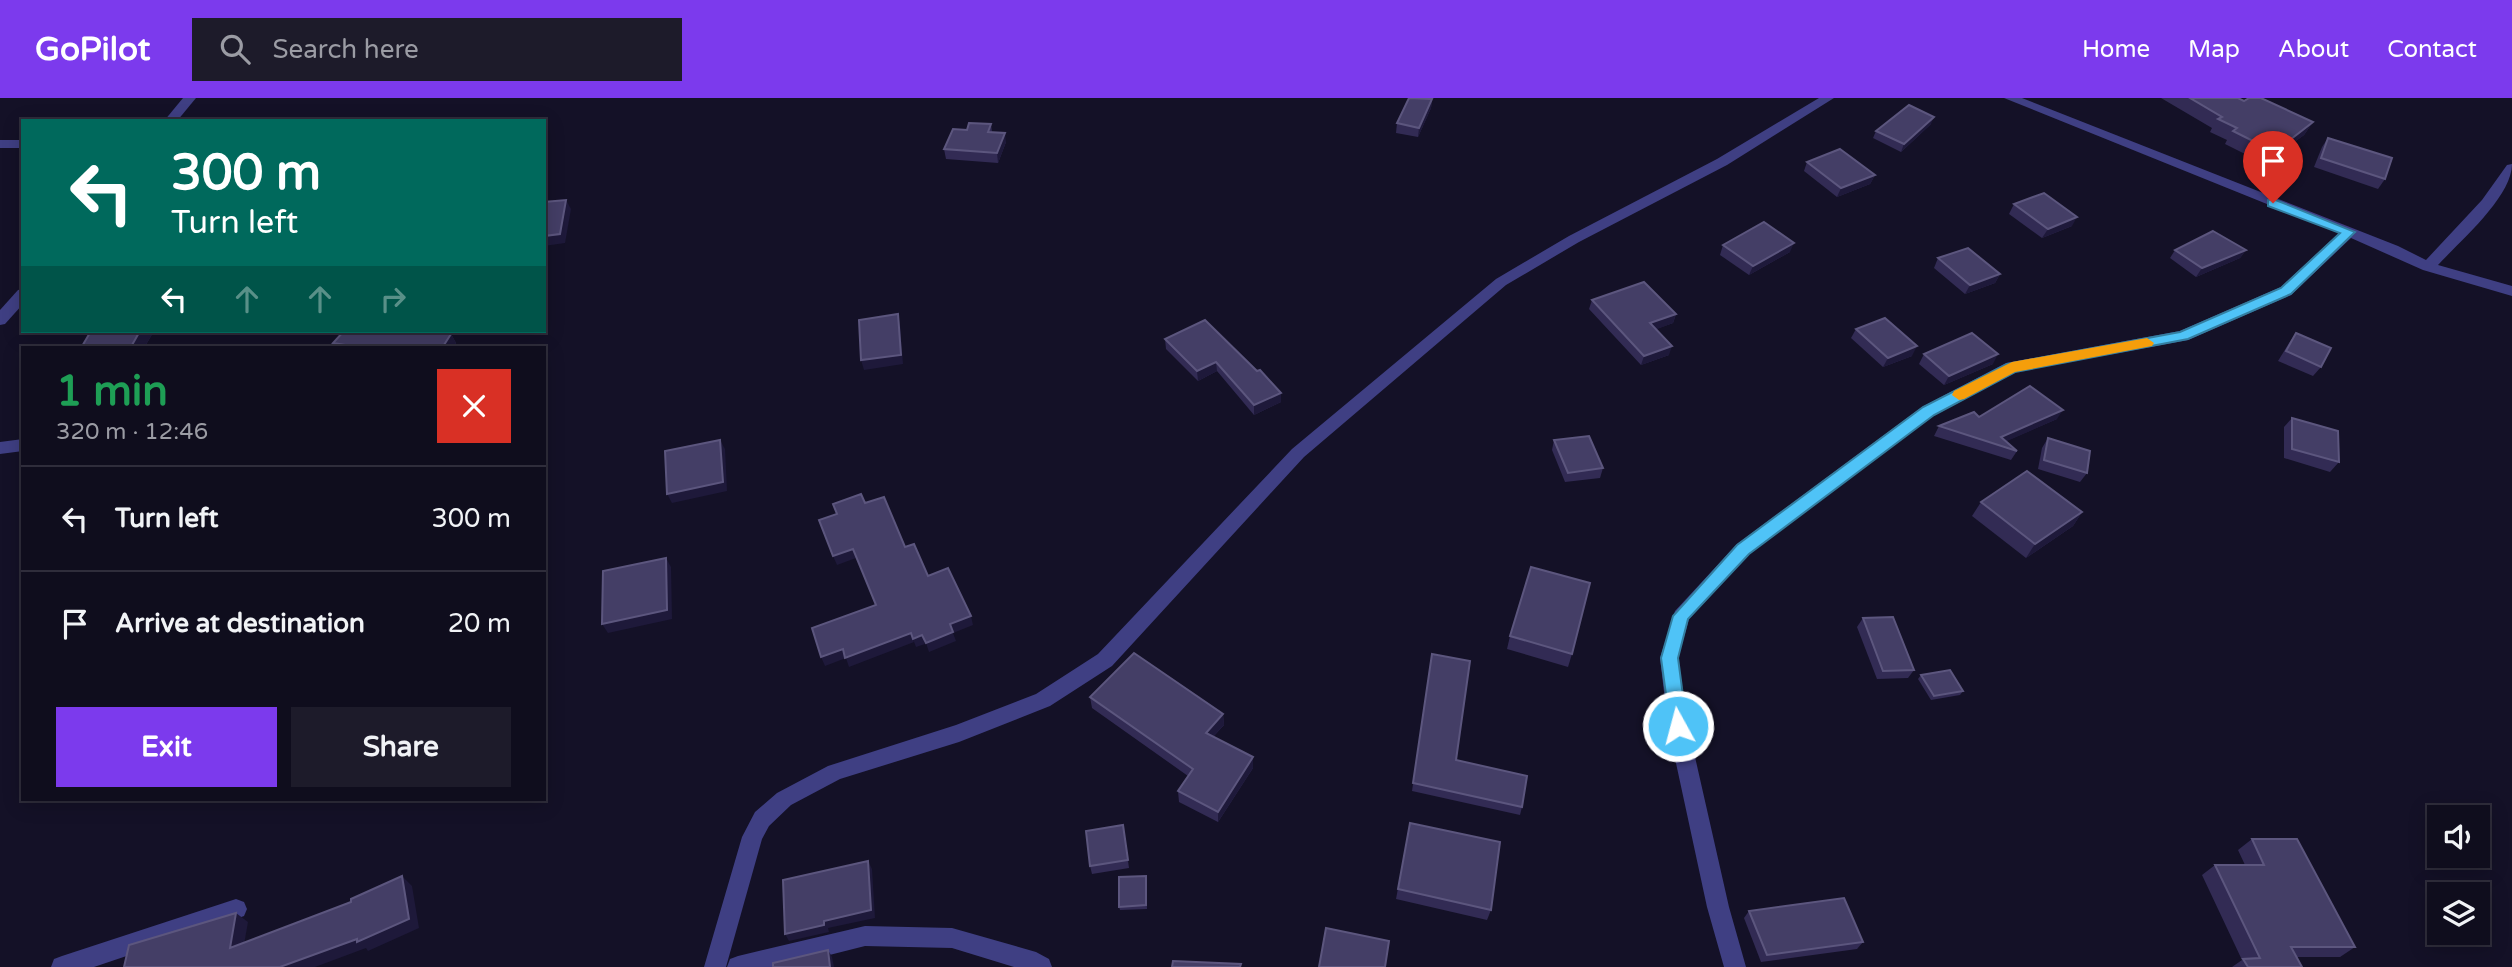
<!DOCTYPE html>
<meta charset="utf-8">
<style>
body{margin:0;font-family:"Varela Round",sans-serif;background:#1d1b2a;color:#f1f3f6;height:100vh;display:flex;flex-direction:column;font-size:26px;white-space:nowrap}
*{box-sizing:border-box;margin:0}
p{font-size:23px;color:#9b9ca4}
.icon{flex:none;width:38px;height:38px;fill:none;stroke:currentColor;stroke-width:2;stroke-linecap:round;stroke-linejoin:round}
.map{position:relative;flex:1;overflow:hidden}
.drawer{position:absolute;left:21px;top:248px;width:525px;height:455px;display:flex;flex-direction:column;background:#0f0d1d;border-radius:0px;box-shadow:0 4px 18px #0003,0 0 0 2px #2f2d3b}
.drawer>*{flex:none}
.banner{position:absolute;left:21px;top:21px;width:525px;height:214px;border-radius:0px;box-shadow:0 4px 18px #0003,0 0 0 2px #2f2d3b;background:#00695c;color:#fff;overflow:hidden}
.controls{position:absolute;left:2427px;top:707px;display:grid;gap:14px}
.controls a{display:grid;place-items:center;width:63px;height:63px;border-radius:0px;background:#0f0d1d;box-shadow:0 4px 18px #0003,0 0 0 2px #2f2d3b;font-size:35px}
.pin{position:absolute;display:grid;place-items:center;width:60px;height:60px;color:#fff;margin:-72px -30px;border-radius:50% 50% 50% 0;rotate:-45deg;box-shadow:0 0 7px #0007}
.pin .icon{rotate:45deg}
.me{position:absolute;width:77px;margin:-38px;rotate:353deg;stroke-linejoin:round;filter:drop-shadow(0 0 5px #0008)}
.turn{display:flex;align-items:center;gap:24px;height:147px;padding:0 35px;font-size:32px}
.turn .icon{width:91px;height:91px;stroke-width:2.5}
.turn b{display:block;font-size:49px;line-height:60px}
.lanes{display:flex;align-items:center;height:66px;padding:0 35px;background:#0003;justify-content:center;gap:35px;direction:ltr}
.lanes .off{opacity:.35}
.round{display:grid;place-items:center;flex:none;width:74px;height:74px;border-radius:0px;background:#1d1b2a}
.overview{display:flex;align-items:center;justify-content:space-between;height:119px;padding:0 35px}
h1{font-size:42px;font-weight:700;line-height:52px;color:#1e9e55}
.cta{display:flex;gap:14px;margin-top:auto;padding:14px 35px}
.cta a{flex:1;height:80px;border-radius:0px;background:#7c3aed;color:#fff;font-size:28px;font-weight:700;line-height:80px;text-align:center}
.cta a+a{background:#1d1b2a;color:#f1f3f6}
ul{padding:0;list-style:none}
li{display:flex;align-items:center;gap:21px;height:105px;padding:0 35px;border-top:2px solid #2f2d3b}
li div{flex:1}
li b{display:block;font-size:26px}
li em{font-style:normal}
header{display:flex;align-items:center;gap:42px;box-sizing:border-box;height:98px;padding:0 35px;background:#7c3aed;color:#fff}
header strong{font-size:33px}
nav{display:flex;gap:38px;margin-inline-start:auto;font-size:24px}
.search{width:490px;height:63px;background:#1d1b2a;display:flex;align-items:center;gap:18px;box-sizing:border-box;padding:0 24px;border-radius:0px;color:#9b9ca4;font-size:26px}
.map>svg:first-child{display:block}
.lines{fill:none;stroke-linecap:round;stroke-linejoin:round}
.minor{fill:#3f3f83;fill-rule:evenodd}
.wall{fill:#322b54}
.shaded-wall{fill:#1e193a}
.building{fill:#443e66;stroke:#5c567e;stroke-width:2}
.route{fill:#4fc3f7;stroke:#337fa1;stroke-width:2}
.slow{fill:#f59e0b}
</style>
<header>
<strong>GoPilot</strong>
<div class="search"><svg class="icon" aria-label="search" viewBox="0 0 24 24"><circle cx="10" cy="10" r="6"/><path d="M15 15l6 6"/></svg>Search here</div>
<nav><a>Home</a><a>Map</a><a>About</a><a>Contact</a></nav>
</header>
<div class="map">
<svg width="2512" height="869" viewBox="0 0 2512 869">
<rect width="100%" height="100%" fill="#141127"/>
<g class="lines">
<!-- minor -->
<g class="minor">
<polygon points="183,0 196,0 177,23 164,23"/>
<polygon points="1819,0 1834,0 1727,67 1579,144 1506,187 1304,359 1112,568 1050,608 959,644 840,681 791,707 769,728 762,741 726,869 704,869 742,739 755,714 777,695 828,668 956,627 1036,596 1098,556 1292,351 1496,181 1569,138 1717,61"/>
<path d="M2004,0H2022L2398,148L2426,162L2482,102L2507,67L2512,66C2512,99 2460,143 2438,167L2512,188V198L2423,172L2351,140L2291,197L2188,242L2016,274L1934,317L1749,456L1689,521L1678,560L1688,628L1729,809L1746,869H1724L1707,809L1668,628L1660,560L1675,513L1737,446L1922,309L2006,265L2180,233L2281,189L2339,135Z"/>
<rect x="0" y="42" width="23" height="8"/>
<polygon points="23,191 23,206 5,226 0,227 0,212 18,192"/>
<polygon points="23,341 23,353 0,356 0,344"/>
<polygon points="236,801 244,804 247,811 244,818 236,821 94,869 51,869 54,861 62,858"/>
<polygon points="865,828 952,830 1036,854 1049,861 1052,869 1014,869 952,850 865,848 782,869 727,869 730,861 738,858"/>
</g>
</g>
<!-- wall -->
<g class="wall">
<polygon points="2161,0 2238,0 2244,3 2313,24 2304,37 2273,60 2254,51 2247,57 2225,46 2227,42 2210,34 2212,30"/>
<polygon points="1432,1 1431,10 1418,39 1396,35 1397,25"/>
<polygon points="991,26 992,34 1006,44 998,65 946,61 944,51 967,32"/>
<polygon points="1931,26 1901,54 1873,40 1876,33"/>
<polygon points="2328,40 2385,81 2378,91 2314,69 2322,49"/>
<polygon points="1807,64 1875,77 1870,86 1837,99 1804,73"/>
<polygon points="2014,106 2072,128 2042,140 2009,116"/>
<polygon points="1723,147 1790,154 1749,177 1720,157"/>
<polygon points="2175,152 2246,152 2240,160 2196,179 2170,160"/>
<polygon points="1938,160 2000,176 1995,185 1965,196 1934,170"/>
<polygon points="1592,202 1676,216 1673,225 1656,231 1669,257 1641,267 1589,211"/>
<polygon points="1856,231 1912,258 1883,269 1851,240"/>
<polygon points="91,233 154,233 144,250 81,250"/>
<polygon points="2296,235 2321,269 2313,278 2278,263 2289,245"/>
<polygon points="451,236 456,245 453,250 336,250 333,245"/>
<polygon points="1165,241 1257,273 1281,304 1254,317 1217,273 1198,283 1166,251"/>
<polygon points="1924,256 1993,266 1944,287 1919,266"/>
<polygon points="1979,319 2057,321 2006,343 2017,353 2011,362 1934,338 1939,328"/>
<polygon points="2292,320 2339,364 2330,374 2284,360 2284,329"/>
<polygon points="2048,340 2087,375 2080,384 2038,371 2042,350"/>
<polygon points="1554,342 1603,370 1600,380 1565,384 1552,352"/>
<polygon points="1981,404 2082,414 2073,428 2026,460 1972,418"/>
<polygon points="1863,520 1914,572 1908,580 1877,581 1857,529"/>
<polygon points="1510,538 1572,556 1568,569 1507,551"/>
<polygon points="1432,556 1456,662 1522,709 1520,717 1412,693"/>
<polygon points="1921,577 1963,593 1960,597 1931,602 1918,581"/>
<polygon points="1090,599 1223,616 1224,627 1213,639 1253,670 1218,724 1179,704 1178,693 1188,678 1092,610"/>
<polygon points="1410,725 1491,812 1487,822 1396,801"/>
<polygon points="1123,727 1129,770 1092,776 1090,768"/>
<polygon points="2252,741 2355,849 2340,859 2297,859 2302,869 2232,869 2242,862 2202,777 2215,767 2245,767 2238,752"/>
<polygon points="1146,778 1147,811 1120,812 1119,809"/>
<polygon points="1749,813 1863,844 1857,851 1761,864 1744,820"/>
</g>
<!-- shaded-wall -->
<g class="shaded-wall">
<polygon points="1432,1 1431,10 1418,39 1419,30"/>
<polygon points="1934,19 1931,26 1901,54 1904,46"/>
<polygon points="2313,24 2304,37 2273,60 2282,48"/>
<polygon points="1005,35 1006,44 998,65 997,55"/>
<polygon points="2263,38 2254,51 2247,57 2255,44"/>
<polygon points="1875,77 1870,86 1837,99 1841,90"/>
<polygon points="566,102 571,111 565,145 544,148 544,138"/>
<polygon points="2077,119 2072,128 2042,140 2048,131"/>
<polygon points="1794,145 1790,154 1749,177 1753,168"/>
<polygon points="2246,152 2240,160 2196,179 2202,170"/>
<polygon points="2000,176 1995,185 1965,196 1970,187"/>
<polygon points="898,216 900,226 903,266 864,272 861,262"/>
<polygon points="1676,216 1673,225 1647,235 1650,225"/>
<polygon points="140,233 154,233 144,250 135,250 132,247"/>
<polygon points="451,236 456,245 453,250 442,250"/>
<polygon points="1672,248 1669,257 1641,267 1644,258"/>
<polygon points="1917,248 1912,258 1883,269 1888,260"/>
<polygon points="1998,256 1993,266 1944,287 1949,278"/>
<polygon points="1216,264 1217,273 1198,283 1197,273"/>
<polygon points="1281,295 1281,304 1254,317 1254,307"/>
<polygon points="2063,312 2057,321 1998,347 2001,339"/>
<polygon points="720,342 725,351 727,393 672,405 667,396"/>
<polygon points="2082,414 2073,428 2026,460 2035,446"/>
<polygon points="853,451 856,460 837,467 833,458"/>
<polygon points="666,460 671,469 672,521 608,535 602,526"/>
<polygon points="971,518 973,527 953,535 956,543 929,554 926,545 950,526"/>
<polygon points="911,535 914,544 849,569 846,560 825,568 821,559 843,551"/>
<polygon points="922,537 925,546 916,549 913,541"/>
<polygon points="1223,616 1224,627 1206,646 1206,635"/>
<polygon points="1253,659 1253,670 1218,724 1218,714"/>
<polygon points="868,763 872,771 875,820 828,830 829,834 789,843 785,836"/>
<polygon points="402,778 412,788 419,830 368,853 366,850 315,869 280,869"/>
<polygon points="236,815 248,824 242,858 230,850"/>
<polygon points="828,852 832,859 834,869 830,869"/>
</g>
<!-- building -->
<g class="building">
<polygon points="1409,0 1432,1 1419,30 1397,25"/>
<polygon points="2190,0 2238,0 2244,3 2249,0 2261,0 2313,24 2282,48 2263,38 2255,44 2233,33 2237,30 2218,21 2222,19"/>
<polygon points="1909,7 1934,19 1904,46 1876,33"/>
<polygon points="969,25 991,26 988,34 1005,35 997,55 944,51 953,31 967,32"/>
<polygon points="2328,40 2392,60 2385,81 2321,60"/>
<polygon points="1840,51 1875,77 1841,90 1807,64"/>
<polygon points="2044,95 2077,119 2048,131 2014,106"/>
<polygon points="566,102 560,136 544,138 544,104"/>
<polygon points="1764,124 1794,145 1753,168 1723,147"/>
<polygon points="2213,133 2246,152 2202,170 2175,152"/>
<polygon points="1968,150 2000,176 1970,187 1938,160"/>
<polygon points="1644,184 1676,216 1650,225 1672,248 1644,258 1592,202"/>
<polygon points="898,216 901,257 861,262 859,222"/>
<polygon points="1885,220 1917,248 1888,260 1856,231"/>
<polygon points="1205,222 1257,273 1260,272 1281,295 1254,307 1216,264 1197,273 1165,241"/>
<polygon points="91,233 140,233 132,247 101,250 81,250"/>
<polygon points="344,233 431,233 451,236 442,250 364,250 333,245"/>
<polygon points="1972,235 1998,256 1949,278 1924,256"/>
<polygon points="2296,235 2331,250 2321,269 2286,253"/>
<polygon points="2030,288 2063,312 2001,339 2017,353 1939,328 1974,314 1979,319"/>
<polygon points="2292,320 2338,333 2339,364 2292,351"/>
<polygon points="1589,338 1603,370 1568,375 1554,342"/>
<polygon points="2048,340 2090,353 2087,375 2044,362"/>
<polygon points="720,342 723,384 667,396 665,353"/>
<polygon points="2027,373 2082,414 2035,446 1981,404"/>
<polygon points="861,396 865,405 884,399 905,449 914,446 928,478 948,470 971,518 950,526 953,534 926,545 922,537 913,541 911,535 845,560 843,551 821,559 812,530 876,507 853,451 833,458 819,422 837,416 833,406"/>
<polygon points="666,460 667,512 602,526 603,473"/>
<polygon points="1531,469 1590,485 1572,556 1510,538"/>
<polygon points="1893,519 1914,572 1883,573 1863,520"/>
<polygon points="1134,555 1223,616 1206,635 1253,659 1218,714 1178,693 1193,671 1090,599"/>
<polygon points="1432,556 1470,563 1456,662 1527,678 1522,709 1413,685"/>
<polygon points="1950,572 1963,593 1934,598 1921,577"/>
<polygon points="1410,725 1500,744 1491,812 1398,791"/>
<polygon points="1123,727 1128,762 1090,768 1086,733"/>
<polygon points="2252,741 2297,741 2355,849 2291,849 2302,869 2248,869 2243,861 2260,860 2215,767 2264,767"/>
<polygon points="868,763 871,812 824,823 824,827 785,836 783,782"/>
<polygon points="402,778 409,821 357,844 357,841 280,869 124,869 129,847 236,815 230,850 351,804 351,801"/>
<polygon points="1146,778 1146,807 1119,809 1119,779"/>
<polygon points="1844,800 1863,844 1767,857 1749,813"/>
<polygon points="1326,830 1389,843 1385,869 1319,869"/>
<polygon points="828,852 830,869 773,869 773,865"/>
<polygon points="1173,863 1241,866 1240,869 1172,869"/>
</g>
<!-- route -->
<polygon class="route" points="2273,101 2355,134 2291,196 2188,241 2015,274 1934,317 1749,456 1688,521 1678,560 1687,628 1684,633 1678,635 1671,633 1661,560 1673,518 1737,447 1923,309 2007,266 2180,234 2281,190 2340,135 2268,108 2268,102"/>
<!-- slow -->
<polygon class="slow" points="2147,240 2154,245 2152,248 2015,274 1964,301 1959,302 1952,297 1954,293 2012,264"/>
</svg>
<div class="controls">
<a><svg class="icon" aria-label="sound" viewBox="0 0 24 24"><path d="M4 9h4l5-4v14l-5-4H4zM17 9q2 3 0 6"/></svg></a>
<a><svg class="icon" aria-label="layers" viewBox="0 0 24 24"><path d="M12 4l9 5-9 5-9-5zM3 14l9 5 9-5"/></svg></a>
</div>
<div class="pin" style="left:2273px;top:105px;background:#d93025"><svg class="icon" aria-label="arrive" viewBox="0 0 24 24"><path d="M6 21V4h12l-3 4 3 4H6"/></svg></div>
<svg class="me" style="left:1678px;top:628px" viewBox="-20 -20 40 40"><circle r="17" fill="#4fc3f7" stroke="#fff" stroke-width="3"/><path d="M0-11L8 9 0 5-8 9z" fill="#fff"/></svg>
<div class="banner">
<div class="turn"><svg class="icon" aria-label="left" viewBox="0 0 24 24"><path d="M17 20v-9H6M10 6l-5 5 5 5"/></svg><div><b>300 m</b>Turn left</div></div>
<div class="lanes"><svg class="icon" aria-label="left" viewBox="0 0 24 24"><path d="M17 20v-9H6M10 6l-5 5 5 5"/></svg><svg class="icon off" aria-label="ahead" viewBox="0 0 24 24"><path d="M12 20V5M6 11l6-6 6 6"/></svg><svg class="icon off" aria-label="ahead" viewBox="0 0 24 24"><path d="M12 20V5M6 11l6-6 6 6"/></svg><svg class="icon off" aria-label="right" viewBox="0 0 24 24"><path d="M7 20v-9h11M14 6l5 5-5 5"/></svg></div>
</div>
<section class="drawer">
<div class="overview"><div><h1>1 min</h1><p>320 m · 12:46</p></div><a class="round" style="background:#d93025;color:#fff"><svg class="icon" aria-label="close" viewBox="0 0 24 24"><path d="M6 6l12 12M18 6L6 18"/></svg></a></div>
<ul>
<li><svg class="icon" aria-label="left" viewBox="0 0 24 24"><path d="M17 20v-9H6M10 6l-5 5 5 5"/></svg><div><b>Turn left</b></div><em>300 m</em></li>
<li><svg class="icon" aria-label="arrive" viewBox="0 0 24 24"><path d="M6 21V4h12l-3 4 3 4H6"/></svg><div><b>Arrive at destination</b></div><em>20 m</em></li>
</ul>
<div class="cta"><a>Exit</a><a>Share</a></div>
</section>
</div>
